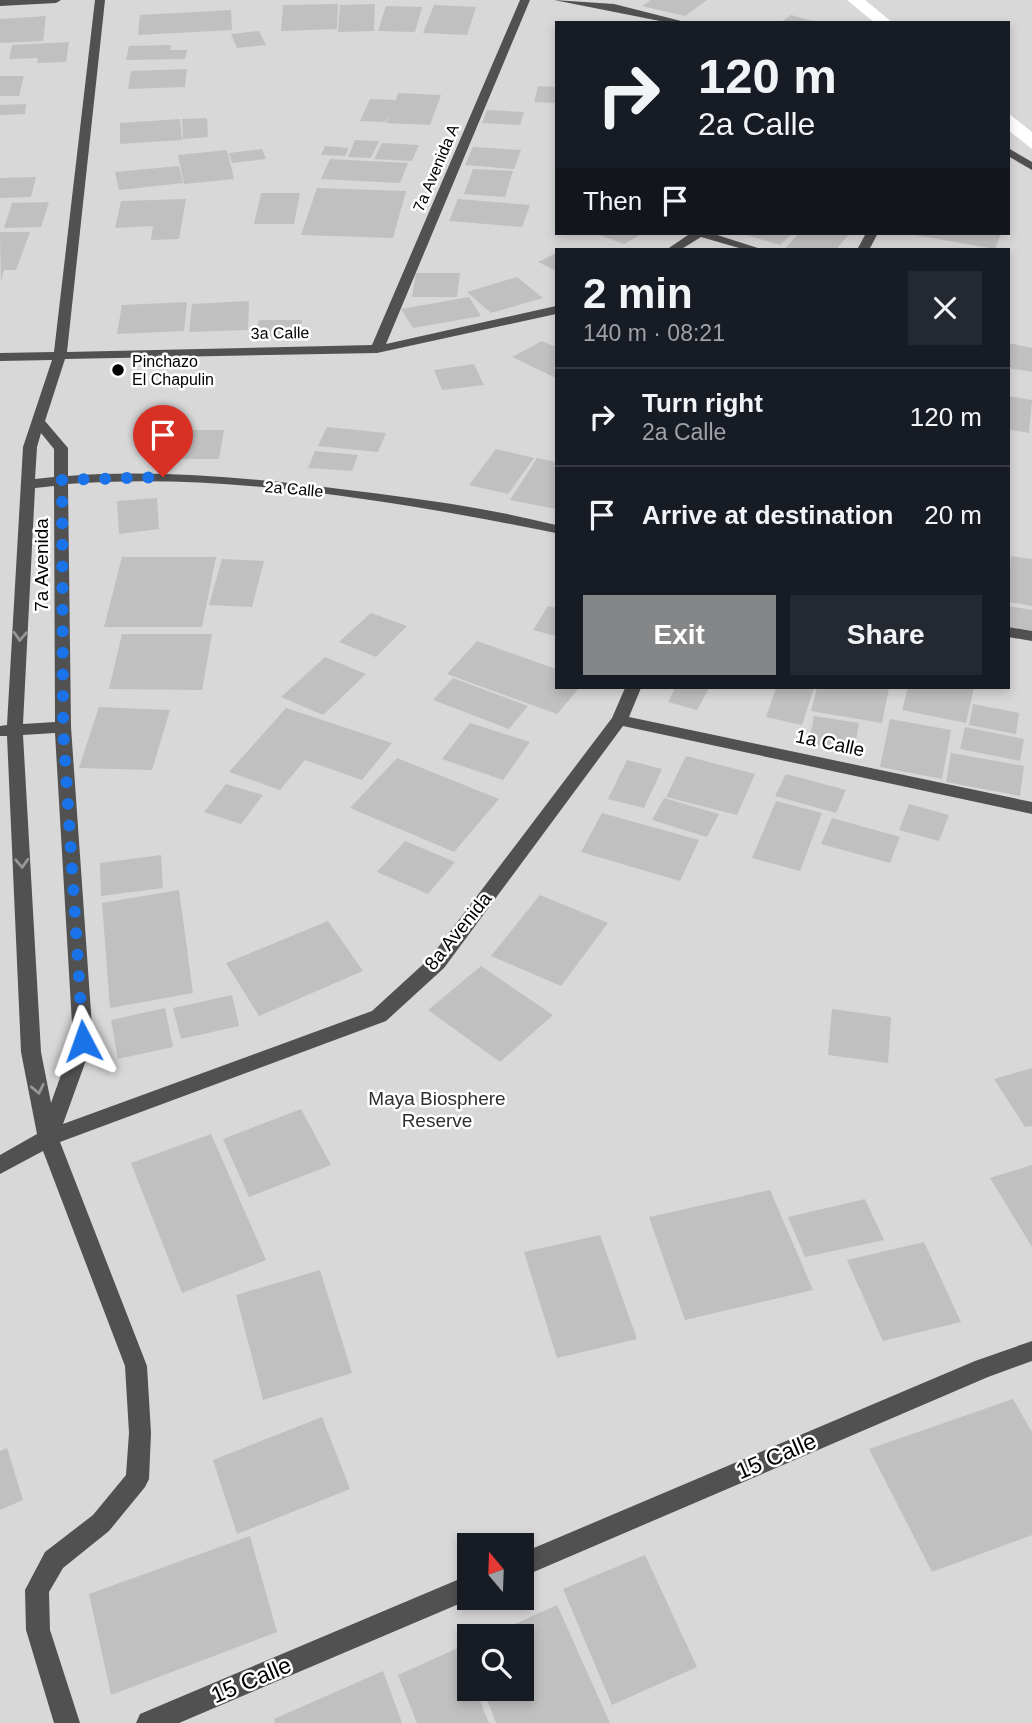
<!DOCTYPE html>
<meta charset="utf-8">
<style>
body{margin:0;font-family:Arial,sans-serif;background:#242831;color:#f1f3f6;height:100vh;display:flex;flex-direction:column;font-size:26px;white-space:nowrap}
*{box-sizing:border-box;margin:0}
p{font-size:23px;color:#9ea1a6}
.icon{flex:none;width:38px;height:38px;fill:none;stroke:currentColor;stroke-width:2;stroke-linecap:round;stroke-linejoin:round}
.map{position:relative;flex:1;overflow:hidden}
.panel{position:absolute;left:555px;top:248px;width:455px;height:441px;display:flex;flex-direction:column;background:#171b24;border-radius:0px;box-shadow:0 4px 10px #0003}
.panel>*{flex:none}
.hud{position:absolute;left:555px;top:21px;width:455px;height:214px;border-radius:0px;box-shadow:0 4px 10px #0003;background:#171b24;color:#f1f3f6;overflow:hidden}
.needle{width:46px;rotate:341deg}
.buttons{position:absolute;left:457px;top:1533px;display:grid;gap:14px}
.buttons a{display:grid;place-items:center;width:77px;height:77px;border-radius:0px;background:#171b24;box-shadow:0 4px 10px #0003;font-size:35px}
.pin{position:absolute;display:grid;place-items:center;width:60px;height:60px;color:#fff;margin:-72px -30px;border-radius:50% 50% 50% 0;rotate:-45deg;box-shadow:0 0 7px #0007}
.pin .icon{rotate:45deg}
.me{position:absolute;width:77px;margin:-38px;rotate:356deg;stroke-linejoin:round;filter:drop-shadow(0 0 5px #0008)}
.turn{display:flex;align-items:center;gap:24px;height:147px;padding:0 28px;font-size:32px}
.turn .icon{width:91px;height:91px;stroke-width:2.5}
.turn b{display:block;font-size:49px;line-height:60px}
.then{display:flex;align-items:center;height:66px;padding:0 28px;background:#0003;gap:14px;font-size:26px}
.round{display:grid;place-items:center;flex:none;width:74px;height:74px;border-radius:0px;background:#242831}
.overview{display:flex;align-items:center;justify-content:space-between;height:119px;padding:0 28px}
h1{font-size:42px;font-weight:600;line-height:52px}
.primary-button{display:flex;gap:14px;margin-top:auto;padding:14px 28px}
.primary-button a{flex:1;height:80px;border-radius:0px;background:#858687;color:#fff;font-size:28px;font-weight:600;line-height:80px;text-align:center}
.primary-button a+a{background:#242831;color:#f1f3f6}
ul{padding:0;list-style:none}
li{display:flex;align-items:center;gap:21px;height:98px;padding:0 28px;border-top:2px solid #363941}
li div{flex:1}
li b{display:block;font-size:26px}
li em{font-style:normal}
.map>svg:first-child{display:block}
.green{fill:#d8d8d8;fill-rule:evenodd}
.building{fill:#c0c0c0}
.lines{fill:none;stroke-linecap:round;stroke-linejoin:round}
.minor{fill:#515151;fill-rule:evenodd}
.oneway{stroke:#979797}
.route{stroke:#1a73e8;stroke-width:12;stroke-dasharray:0 21.6}
.poi-dot{fill:#000;stroke:#fff;stroke-width:2.5}
.labels{text-anchor:middle;dominant-baseline:central;stroke-width:5;stroke-linejoin:round;paint-order:stroke}
.far-street-label{font-size:16px;fill:#000;stroke:#fff}
.far-poi-label{font-size:16px;fill:#000;stroke:#fff;text-anchor:start}
.street-label{font-size:19px;fill:#000;stroke:#fff}
.park-label{font-size:19px;fill:#2f2f2f;stroke:#fff}
.near-street-label{font-size:23px;fill:#000;stroke:#fff}
</style>
<div class="map">
<svg width="1032" height="1723" viewBox="0 0 1032 1723">
<rect width="100%" height="100%" fill="#fff"/>
<!-- green -->
<g class="green">
<path d="M0,0H847L875,23H556V233H1008V130L1032,149V1723H0ZM556,250H1008V688H556ZM469,1545H522V1598H469ZM469,1636H522V1689H469Z"/>
<polygon points="865,0 1032,0 1032,132 1008,113 1008,23 893,23"/>
</g>
<!-- building -->
<g class="building">
<polygon points="651,0 707,0 685,16 642,6"/>
<polygon points="338,4 337,29 281,31 283,5"/>
<polygon points="375,4 374,31 338,32 340,5"/>
<polygon points="434,5 476,7 467,35 423,33"/>
<polygon points="386,6 422,7 415,32 378,31"/>
<polygon points="231,10 232,30 138,35 140,15"/>
<polygon points="791,15 816,22 816,23 780,23"/>
<polygon points="46,16 43,41 0,43 0,19"/>
<polygon points="259,31 266,45 237,48 231,34"/>
<polygon points="69,42 66,62 37,63 38,58 9,59 12,45"/>
<polygon points="171,45 170,50 187,50 185,59 126,60 129,46"/>
<polygon points="187,69 185,87 128,89 131,71"/>
<polygon points="0,76 24,76 19,96 0,96"/>
<polygon points="538,86 556,87 556,103 534,102"/>
<polygon points="398,93 441,95 430,125 386,123 389,115 385,122 360,121 370,99 396,100"/>
<polygon points="26,104 25,114 0,115 0,105"/>
<polygon points="487,110 524,112 520,125 482,123"/>
<polygon points="207,118 208,137 183,139 182,119"/>
<polygon points="180,119 182,140 120,144 120,123"/>
<polygon points="355,140 379,141 371,158 348,157"/>
<polygon points="382,143 419,145 412,161 374,159"/>
<polygon points="325,146 349,148 345,156 321,155"/>
<polygon points="473,147 521,150 514,169 465,165"/>
<polygon points="262,149 266,159 232,163 229,153"/>
<polygon points="227,150 234,179 184,184 178,155"/>
<polygon points="330,159 408,163 400,183 321,179"/>
<polygon points="179,166 183,183 119,190 115,172"/>
<polygon points="473,169 513,171 505,197 464,194"/>
<polygon points="36,177 31,197 0,198 0,178"/>
<polygon points="317,188 406,191 393,238 301,235"/>
<polygon points="261,193 300,193 294,224 254,224"/>
<polygon points="186,199 179,239 151,240 153,226 115,228 121,201"/>
<polygon points="458,199 530,205 522,227 449,221"/>
<polygon points="49,202 41,227 4,228 12,203"/>
<polygon points="0,232 30,232 16,270 4,270 1,282"/>
<polygon points="594,233 643,233 624,244"/>
<polygon points="739,233 793,233 780,245"/>
<polygon points="799,233 836,233 848,235 836,250 786,248"/>
<polygon points="904,233 1001,233 995,249"/>
<polygon points="556,253 556,271 538,262"/>
<polygon points="416,273 460,273 457,297 412,297"/>
<polygon points="517,277 543,298 491,313 467,292"/>
<polygon points="469,297 481,316 413,328 401,309"/>
<polygon points="249,301 248,330 189,332 192,304"/>
<polygon points="187,302 184,331 117,334 122,305"/>
<polygon points="259,320 302,320 299,339 254,338"/>
<polygon points="542,341 556,347 556,378 512,357"/>
<polygon points="1008,343 1032,348 1032,372 1008,368"/>
<polygon points="474,364 484,385 442,390 434,370"/>
<polygon points="1008,396 1032,400 1029,433 1008,429"/>
<polygon points="327,427 386,433 378,452 318,446"/>
<polygon points="185,430 224,430 219,459 179,459"/>
<polygon points="496,449 534,458 508,494 469,485"/>
<polygon points="315,451 358,455 352,471 308,468"/>
<polygon points="537,458 556,462 556,509 510,500"/>
<polygon points="157,498 159,529 119,534 117,501"/>
<polygon points="1011,556 1032,559 1032,606 1008,602"/>
<polygon points="122,557 216,557 202,627 104,627"/>
<polygon points="222,559 264,561 252,607 209,605"/>
<polygon points="548,606 556,608 556,636 533,630"/>
<polygon points="1008,606 1032,610 1032,631 1008,627"/>
<polygon points="371,613 407,626 376,657 339,642"/>
<polygon points="122,634 212,634 202,690 109,689"/>
<polygon points="477,641 556,669 556,688 579,688 557,714 447,674"/>
<polygon points="325,657 366,674 323,715 281,697"/>
<polygon points="453,678 528,706 509,729 433,700"/>
<polygon points="675,688 709,688 697,710 668,702"/>
<polygon points="776,688 814,688 802,725 766,717"/>
<polygon points="817,688 889,688 882,723 811,711"/>
<polygon points="908,688 974,688 966,723 902,710"/>
<polygon points="973,704 1019,713 1016,734 969,725"/>
<polygon points="99,707 170,710 152,770 79,768"/>
<polygon points="286,708 392,743 362,780 305,760 280,790 229,772"/>
<polygon points="814,716 859,723 854,751 809,744"/>
<polygon points="890,719 951,730 942,779 880,767"/>
<polygon points="470,723 530,742 503,780 442,759"/>
<polygon points="965,727 1024,739 1020,761 960,749"/>
<polygon points="951,753 1024,766 1020,796 946,782"/>
<polygon points="686,756 755,774 737,815 666,797"/>
<polygon points="397,758 499,799 454,852 350,808"/>
<polygon points="627,760 662,769 644,808 608,799"/>
<polygon points="786,774 846,790 836,813 775,796"/>
<polygon points="226,784 263,795 241,824 204,812"/>
<polygon points="664,798 719,814 707,837 652,820"/>
<polygon points="776,801 822,813 800,871 752,858"/>
<polygon points="909,804 949,815 939,841 899,830"/>
<polygon points="602,813 699,840 680,881 581,852"/>
<polygon points="832,818 900,837 890,863 821,844"/>
<polygon points="405,841 455,862 428,894 377,872"/>
<polygon points="161,855 163,888 101,896 100,863"/>
<polygon points="179,890 193,993 110,1008 102,903"/>
<polygon points="540,895 608,923 561,986 491,956"/>
<polygon points="328,921 363,971 259,1016 226,963"/>
<polygon points="481,966 553,1015 500,1062 428,1010"/>
<polygon points="232,995 239,1026 181,1039 173,1008"/>
<polygon points="165,1008 173,1047 118,1059 111,1020"/>
<polygon points="832,1009 891,1017 888,1063 828,1055"/>
<polygon points="1032,1068 1032,1126 1025,1127 994,1079"/>
<polygon points="301,1109 331,1165 249,1197 223,1139"/>
<polygon points="211,1134 266,1260 182,1293 131,1163"/>
<polygon points="1032,1165 1032,1247 990,1178"/>
<polygon points="770,1190 813,1290 685,1320 649,1217"/>
<polygon points="865,1199 884,1240 805,1257 788,1217"/>
<polygon points="600,1235 637,1339 557,1358 524,1252"/>
<polygon points="924,1242 961,1322 883,1341 847,1260"/>
<polygon points="320,1270 352,1373 263,1400 236,1295"/>
<polygon points="1013,1399 1032,1432 1032,1535 932,1572 869,1449"/>
<polygon points="322,1417 350,1489 237,1534 213,1460"/>
<polygon points="7,1448 23,1500 0,1510 0,1451"/>
<polygon points="250,1536 277,1632 111,1695 89,1594"/>
<polygon points="645,1555 697,1667 612,1705 563,1589"/>
<polygon points="557,1605 610,1723 496,1723 483,1689 522,1689 522,1636 488,1636"/>
<polygon points="458,1648 469,1674 469,1689 475,1689 489,1723 417,1723 398,1675"/>
<polygon points="383,1671 402,1723 275,1723 274,1719"/>
</g>
<g class="lines">
<!-- minor -->
<g class="minor">
<polygon points="0,0 61,0 56,3 0,6"/>
<path d="M95,0H105L67,352L372,345L520,0H530L386,344L556,306V314L377,353L65,359L45,421L68,448V476C159,469 250,478 340,489C413,498 485,507 556,525V533C401,502 227,472 68,484L71,727L93,1041L63,1124L372,1011L430,958L612,718L625,688H641L629,717L1032,802V814L623,726L444,968L386,1021L60,1142L147,1366L151,1433L149,1479L145,1487L109,1531L63,1568L49,1592L50,1630L80,1723H54L26,1630L25,1590L45,1552L93,1515L126,1475L129,1433L125,1366L43,1151L0,1174V1155L37,1134L21,1052L7,736H0V726L7,725L23,447L52,360L0,361V353L54,352ZM41,433L54,449V477L35,479L37,447ZM54,486L55,722L23,724L35,488ZM55,733L73,1041L51,1103L41,1052L23,735Z"/>
<polygon points="554,0 614,4 689,23 670,23"/>
<polygon points="1008,148 1032,162 1032,170 1008,156"/>
<polygon points="691,233 711,233 764,250 746,250 701,237 680,250 666,250"/>
<polygon points="866,233 878,233 869,250 857,250"/>
<polygon points="1008,627 1032,631 1032,641 1008,637"/>
<polygon points="1032,1341 1032,1361 988,1377 522,1577 522,1553 975,1361"/>
<polygon points="469,1575 469,1598 473,1598 179,1723 136,1723 140,1714"/>
</g>
</g>
<!-- one-way arrows -->
<defs><path id="oneway-chevron" d="M-2-3.5L2.5 0L-2 3.5" fill="none" stroke-width="1.6" stroke-linecap="round" stroke-linejoin="round" transform="scale(1.75)"/></defs>
<g class="oneway">
<use href="#oneway-chevron" transform="translate(20 636) rotate(93)"/>
<use href="#oneway-chevron" transform="translate(22 863) rotate(87)"/>
<use href="#oneway-chevron" transform="translate(38 1089) rotate(78)"/>
</g>
<g class="lines">
<!-- route -->
<polyline class="route" points="83,1041 63,727 62,480 163,477"/>
</g>
<!-- markers -->
<circle class="poi-dot" cx="118" cy="370" r="7"/>
<g class="labels">
<!-- far-street labels -->
<g class="far-street-label">
<text transform="translate(436 168) rotate(-67)">7a Avenida A</text>
<text transform="translate(280 333) rotate(-1)">3a Calle</text>
<text transform="translate(294 489) rotate(5)">2a Calle</text>
</g>
<!-- far-poi labels -->
<g class="far-poi-label">
<text x="132" y="361">Pinchazo<tspan x="132" dy="18">El Chapulin</tspan></text>
</g>
<!-- street labels -->
<g class="street-label">
<text transform="translate(41 565) rotate(-90)">7a Avenida</text>
<text transform="translate(830 743) rotate(12)">1a Calle</text>
<text transform="translate(458 931) rotate(-51)">8a Avenida</text>
</g>
<!-- park labels -->
<g class="park-label">
<text x="437" y="1098">Maya Biosphere<tspan x="437" dy="22">Reserve</tspan></text>
</g>
<!-- near-street labels -->
<g class="near-street-label">
<text transform="translate(776 1456) rotate(-23)">15 Calle</text>
<text transform="translate(251 1680) rotate(-23)">15 Calle</text>
</g>
</g>
</svg>
<div class="buttons">
<a><svg class="needle" viewBox="-14 -14 28 28"><path d="M0-13l5 13h-10z" fill="#e53935"/><path d="M0 13l5-13h-10z" fill="#9ea1a6"/></svg></a>
<a><svg class="icon" aria-label="search" viewBox="0 0 24 24"><circle cx="10" cy="10" r="6"/><path d="M15 15l6 6"/></svg></a>
</div>
<div class="pin" style="left:163px;top:477px;background:#d93025"><svg class="icon" aria-label="arrive" viewBox="0 0 24 24"><path d="M6 21V4h12l-3 4 3 4H6"/></svg></div>
<svg class="me" style="left:83px;top:1041px" viewBox="-20 -20 40 40"><path d="M0-17L14 15 0 8-14 15z" fill="#1a73e8" stroke="#fff" stroke-width="4"/></svg>
<div class="hud">
<div class="turn"><svg class="icon" aria-label="right" viewBox="0 0 24 24"><path d="M7 20v-9h11M14 6l5 5-5 5"/></svg><div><b>120 m</b>2a Calle</div></div>
<div class="then">Then<svg class="icon" aria-label="arrive" viewBox="0 0 24 24"><path d="M6 21V4h12l-3 4 3 4H6"/></svg></div>
</div>
<section class="panel">
<div class="overview"><div><h1>2 min</h1><p>140 m · 08:21</p></div><a class="round"><svg class="icon" aria-label="close" viewBox="0 0 24 24"><path d="M6 6l12 12M18 6L6 18"/></svg></a></div>
<ul>
<li><svg class="icon" aria-label="right" viewBox="0 0 24 24"><path d="M7 20v-9h11M14 6l5 5-5 5"/></svg><div><b>Turn right</b><p>2a Calle</p></div><em>120 m</em></li>
<li><svg class="icon" aria-label="arrive" viewBox="0 0 24 24"><path d="M6 21V4h12l-3 4 3 4H6"/></svg><div><b>Arrive at destination</b></div><em>20 m</em></li>
</ul>
<div class="primary-button"><a>Exit</a><a>Share</a></div>
</section>
</div>
